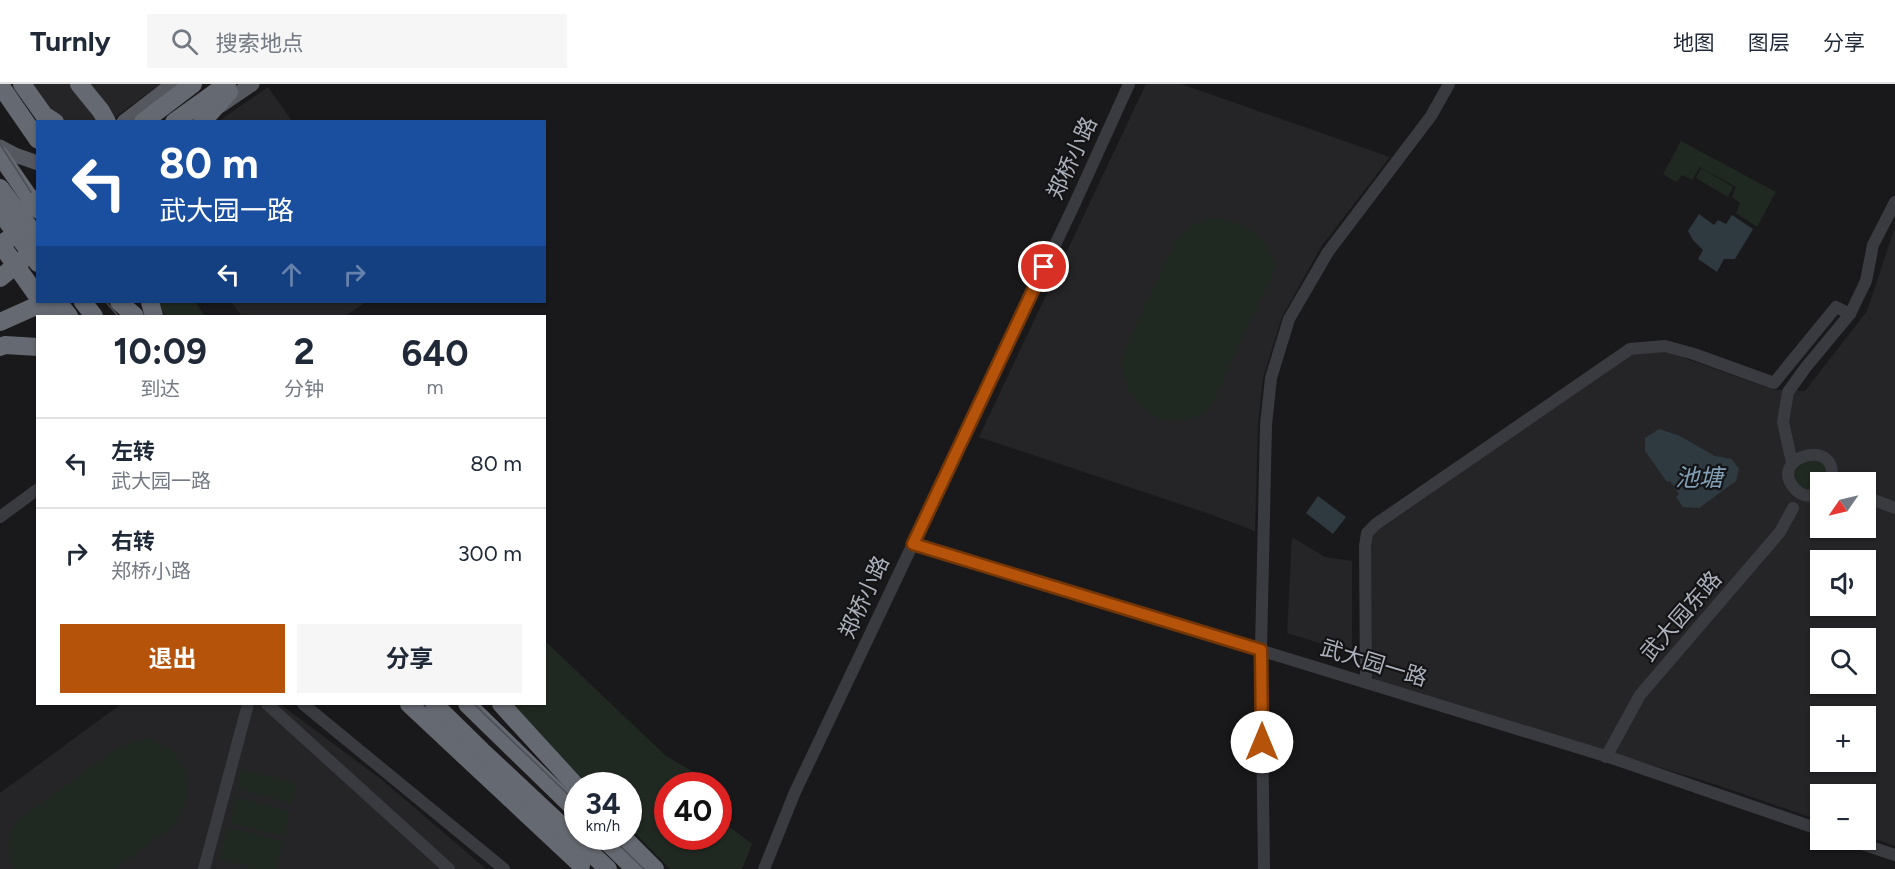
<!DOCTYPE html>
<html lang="zh">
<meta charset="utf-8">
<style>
body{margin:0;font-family:Figtree,"Noto Sans SC",sans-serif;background:#f6f6f7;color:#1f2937;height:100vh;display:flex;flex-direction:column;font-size:22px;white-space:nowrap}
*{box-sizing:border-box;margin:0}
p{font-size:20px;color:#747a83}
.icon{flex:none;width:33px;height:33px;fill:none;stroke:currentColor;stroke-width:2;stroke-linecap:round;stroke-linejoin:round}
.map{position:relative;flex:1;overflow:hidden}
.side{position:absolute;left:36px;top:231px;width:510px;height:390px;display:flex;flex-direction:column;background:#fff;border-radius:0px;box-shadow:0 2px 4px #0004}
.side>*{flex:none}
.banner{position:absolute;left:36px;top:36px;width:510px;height:183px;border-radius:0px;box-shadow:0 2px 4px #0004;background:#1a4fa0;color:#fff;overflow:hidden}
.needle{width:39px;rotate:236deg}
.buttons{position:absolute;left:1810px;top:388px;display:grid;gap:12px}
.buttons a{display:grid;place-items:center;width:66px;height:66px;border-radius:0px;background:#fff;box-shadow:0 2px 4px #0004;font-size:30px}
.speed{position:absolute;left:564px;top:688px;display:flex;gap:12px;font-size:30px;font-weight:700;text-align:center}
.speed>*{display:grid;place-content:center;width:78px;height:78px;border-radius:50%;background:#fff;box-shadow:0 2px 4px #0004;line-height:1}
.speed small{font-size:15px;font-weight:400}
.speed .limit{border:9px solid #d22;background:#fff;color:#111}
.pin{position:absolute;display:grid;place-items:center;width:51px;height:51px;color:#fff;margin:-26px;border:3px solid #fff;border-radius:50%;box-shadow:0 2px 6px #0007}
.me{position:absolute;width:66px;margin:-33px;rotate:0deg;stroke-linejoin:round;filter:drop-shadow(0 0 4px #0008)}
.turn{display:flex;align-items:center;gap:21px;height:126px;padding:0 24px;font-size:27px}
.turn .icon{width:78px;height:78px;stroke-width:2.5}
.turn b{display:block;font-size:42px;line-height:51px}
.lanes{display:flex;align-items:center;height:57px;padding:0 24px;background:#0003;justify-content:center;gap:30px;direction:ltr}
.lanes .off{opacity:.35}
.eta{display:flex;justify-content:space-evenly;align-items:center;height:102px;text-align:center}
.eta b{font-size:36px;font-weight:700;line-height:42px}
.action{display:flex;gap:12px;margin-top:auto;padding:12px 24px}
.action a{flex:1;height:69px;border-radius:0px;background:#b45309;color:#fff;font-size:24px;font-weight:700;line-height:69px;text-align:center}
.action a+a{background:#f6f6f7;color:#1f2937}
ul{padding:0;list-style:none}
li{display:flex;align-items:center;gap:18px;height:90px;padding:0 24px;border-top:2px solid #e0e1e3}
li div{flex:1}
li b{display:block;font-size:22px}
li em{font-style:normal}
header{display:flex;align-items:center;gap:36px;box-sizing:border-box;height:84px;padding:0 30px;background:#fff;border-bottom:2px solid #e0e1e3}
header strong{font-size:28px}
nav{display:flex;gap:33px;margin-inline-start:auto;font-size:21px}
.search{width:420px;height:54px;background:#f6f6f7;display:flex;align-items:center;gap:15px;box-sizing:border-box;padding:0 21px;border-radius:0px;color:#747a83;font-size:22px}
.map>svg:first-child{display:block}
.built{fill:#252528;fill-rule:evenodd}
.green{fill:#202921}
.water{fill:#2e3940}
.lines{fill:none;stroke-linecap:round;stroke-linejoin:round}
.minor{stroke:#393b40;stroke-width:12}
.major{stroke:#55585f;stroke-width:15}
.highway{stroke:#656971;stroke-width:18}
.tram{stroke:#4c4f55;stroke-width:1.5}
.highway-bridge{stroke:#656971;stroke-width:18}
.route-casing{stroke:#753606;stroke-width:15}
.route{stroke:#b45309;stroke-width:10}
.labels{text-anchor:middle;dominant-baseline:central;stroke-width:4.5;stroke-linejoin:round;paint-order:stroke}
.street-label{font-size:22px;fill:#abb0bb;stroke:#141416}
.water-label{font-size:24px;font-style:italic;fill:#81a0b7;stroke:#141416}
</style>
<header>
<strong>Turnly</strong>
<div class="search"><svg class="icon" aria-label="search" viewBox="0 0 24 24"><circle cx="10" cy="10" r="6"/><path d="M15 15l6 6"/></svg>搜索地点</div>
<nav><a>地图</a><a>图层</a><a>分享</a></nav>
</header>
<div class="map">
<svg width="1895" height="785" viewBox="0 0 1895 785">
<rect width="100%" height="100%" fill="#19191b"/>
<!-- built -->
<g class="built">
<polygon points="20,0 160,0 109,38 46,37"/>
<polygon points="1146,0 1181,0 1390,73 1321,163 1282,233 1263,294 1258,342 1255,447 1207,429 979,353"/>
<polygon points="268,3 292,37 219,37"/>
<path d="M1895,143V762L1866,752V711H1821V737L1717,701L1376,596L1367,587L1371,448L1630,265L1664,267L1775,306L1805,307L1867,227ZM1821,399H1866V444H1821ZM1821,477H1866V522H1821ZM1821,555H1866V600H1821ZM1821,633H1866V678H1821Z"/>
<polygon points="231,218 366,218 345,232 242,232"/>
<polygon points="1292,453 1325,473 1352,477 1352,569 1287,549"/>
<polygon points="121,620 280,620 381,695 486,785 0,785 0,709"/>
</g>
<!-- green -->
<g class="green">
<polygon points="1681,57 1776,108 1757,143 1736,129 1740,119 1732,113 1736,103 1700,83 1692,96 1682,91 1676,98 1663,90"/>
<polygon points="1701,84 1733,103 1728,113 1696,94"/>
<path d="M1211,134C1245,137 1263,150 1277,181L1210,325L1203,330L1184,337L1161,336L1142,324L1129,307L1121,288L1123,267L1176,156L1192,141Z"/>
<polygon points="155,218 195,218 205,232 166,232"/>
<polygon points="1816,373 1826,384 1826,399 1821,399 1821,404 1804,408 1795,399 1794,384 1796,380"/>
<polygon points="545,557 666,672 704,694 702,702 668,702 668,753 718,753 719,735 752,760 742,785 670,785 629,743 628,702 588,702 533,646 511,620 544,620"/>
<polygon points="145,654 172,665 186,688 188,714 173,743 114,785 13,785 7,764 14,738 117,664"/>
<polygon points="241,685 296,698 293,720 237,705"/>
<polygon points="235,713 290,727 284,752 230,740"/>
<polygon points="227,743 283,757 277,785 257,785 220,775"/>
</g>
<!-- water -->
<g class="water">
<polygon points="1699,130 1714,141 1718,136 1726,140 1732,131 1753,145 1735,175 1724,175 1717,188 1698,175 1703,166 1693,156 1688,147"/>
<polygon points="1659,345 1680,352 1715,372 1732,375 1739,385 1736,397 1699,424 1683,423 1676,413 1679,410 1670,397 1667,398 1645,367 1645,354"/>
<polygon points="1318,412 1346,433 1333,450 1306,429"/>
</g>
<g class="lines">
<!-- minor -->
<g class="minor">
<polyline points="1792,379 1783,338 1788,308 1806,283 1850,230 1866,197 1873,161 1895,118"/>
<path d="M1821,409C1812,413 1802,413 1795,405C1765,372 1844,351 1830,399"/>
<polyline points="1866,413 1895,424"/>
<polyline points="0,433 38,405"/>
<polyline points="913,460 1612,674 1821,746"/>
<polyline points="1366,598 1365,462 1367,449 1376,440 1630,265 1665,262 1694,270 1774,299 1836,223 1850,230"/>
<polyline points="267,620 449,785"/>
<polyline points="303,620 504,785"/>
<polyline points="1606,673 1640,611 1780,448 1793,424"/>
<polyline points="1850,756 1895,771"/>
<polyline points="204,785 248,620"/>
<polyline points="764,785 795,708 1075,119 1129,0"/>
<polyline points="1264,785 1261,565 1266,341 1271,294 1289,235 1328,168 1431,32 1449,0"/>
</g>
<!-- major -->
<g class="major">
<polyline points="221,21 252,0"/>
<polyline points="124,38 173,0"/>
<polyline points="0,63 15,71 38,79"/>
</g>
<!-- highway -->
<g class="highway">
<polyline points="22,0 44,31 55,38"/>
<polyline points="143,38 193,0"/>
<polyline points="174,38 227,0"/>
<polyline points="0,71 38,126"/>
<polyline points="0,159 38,213"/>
<polyline points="41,218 50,232"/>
<polyline points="58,218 69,232"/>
<polyline points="83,218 94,232"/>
<polyline points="119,218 135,232"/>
<polyline points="0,263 5,261 38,263"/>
<polyline points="409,620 581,781"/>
<polyline points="434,620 482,667 608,785"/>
<polyline points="467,620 578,728"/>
<polyline points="501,620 578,704"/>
<polyline points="602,753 635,785"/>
<polyline points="623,753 655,785"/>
</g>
<!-- tram -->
<g class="tram">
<polyline points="0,60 38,119"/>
<polyline points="106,218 118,232"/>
<polyline points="474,620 578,720"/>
<polyline points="611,753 644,785"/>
</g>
<!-- highway-bridge -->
<g class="highway-bridge">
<polyline points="79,0 101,27 107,38"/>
<polyline points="0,1 38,56"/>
<polyline points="202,38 229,8"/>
<polyline points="0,104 38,155"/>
<polyline points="0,128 38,179"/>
<polyline points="10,135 38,115"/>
<polyline points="0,161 25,143"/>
<polyline points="0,194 38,163"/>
<polyline points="150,218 154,232"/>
<polyline points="0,238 45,218"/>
</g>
</g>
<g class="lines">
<!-- route casing -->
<g class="route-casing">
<polyline id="route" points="1044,183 913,460 1261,566 1262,658"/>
</g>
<!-- route -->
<use href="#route" class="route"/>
</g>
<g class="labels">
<!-- street labels -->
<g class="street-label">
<text transform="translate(1072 74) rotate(-65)">郑桥小路</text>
<text transform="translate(864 513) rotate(-65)">郑桥小路</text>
<text transform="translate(1681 532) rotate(-49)">武大园东路</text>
<text transform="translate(1374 579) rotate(17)">武大园一路</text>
</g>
<!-- water labels -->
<g class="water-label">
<text x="1699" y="393">池塘</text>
</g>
</g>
</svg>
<div class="buttons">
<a><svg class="needle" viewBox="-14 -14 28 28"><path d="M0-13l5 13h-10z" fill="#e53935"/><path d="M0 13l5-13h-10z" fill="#747a83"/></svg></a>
<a><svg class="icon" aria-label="sound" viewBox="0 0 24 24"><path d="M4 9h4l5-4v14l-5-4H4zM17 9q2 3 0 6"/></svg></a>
<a><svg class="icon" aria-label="search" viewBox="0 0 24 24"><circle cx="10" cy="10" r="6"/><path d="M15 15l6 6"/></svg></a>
<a>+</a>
<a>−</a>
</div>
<div class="speed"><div>34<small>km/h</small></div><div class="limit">40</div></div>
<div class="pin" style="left:1044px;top:183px;background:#d93025"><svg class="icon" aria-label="arrive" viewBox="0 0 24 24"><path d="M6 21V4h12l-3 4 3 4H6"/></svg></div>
<svg class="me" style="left:1262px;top:658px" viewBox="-20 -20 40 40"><circle r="19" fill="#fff"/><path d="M0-13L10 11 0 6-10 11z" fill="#b45309"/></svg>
<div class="banner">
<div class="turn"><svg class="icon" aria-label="left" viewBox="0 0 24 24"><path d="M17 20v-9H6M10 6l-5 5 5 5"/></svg><div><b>80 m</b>武大园一路</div></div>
<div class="lanes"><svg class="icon" aria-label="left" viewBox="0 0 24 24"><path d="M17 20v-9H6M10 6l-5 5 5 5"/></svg><svg class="icon off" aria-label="ahead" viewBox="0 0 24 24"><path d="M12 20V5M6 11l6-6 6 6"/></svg><svg class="icon off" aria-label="right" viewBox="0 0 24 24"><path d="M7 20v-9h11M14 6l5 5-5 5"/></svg></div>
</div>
<section class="side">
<div class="eta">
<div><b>10:09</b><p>到达</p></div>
<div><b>2</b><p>分钟</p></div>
<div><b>640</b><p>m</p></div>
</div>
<ul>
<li><svg class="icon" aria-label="left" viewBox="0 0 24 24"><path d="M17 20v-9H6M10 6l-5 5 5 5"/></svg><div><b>左转</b><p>武大园一路</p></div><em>80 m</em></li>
<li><svg class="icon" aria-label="right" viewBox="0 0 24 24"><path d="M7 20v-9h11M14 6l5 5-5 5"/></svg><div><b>右转</b><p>郑桥小路</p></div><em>300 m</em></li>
</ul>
<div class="action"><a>退出</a><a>分享</a></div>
</section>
</div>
